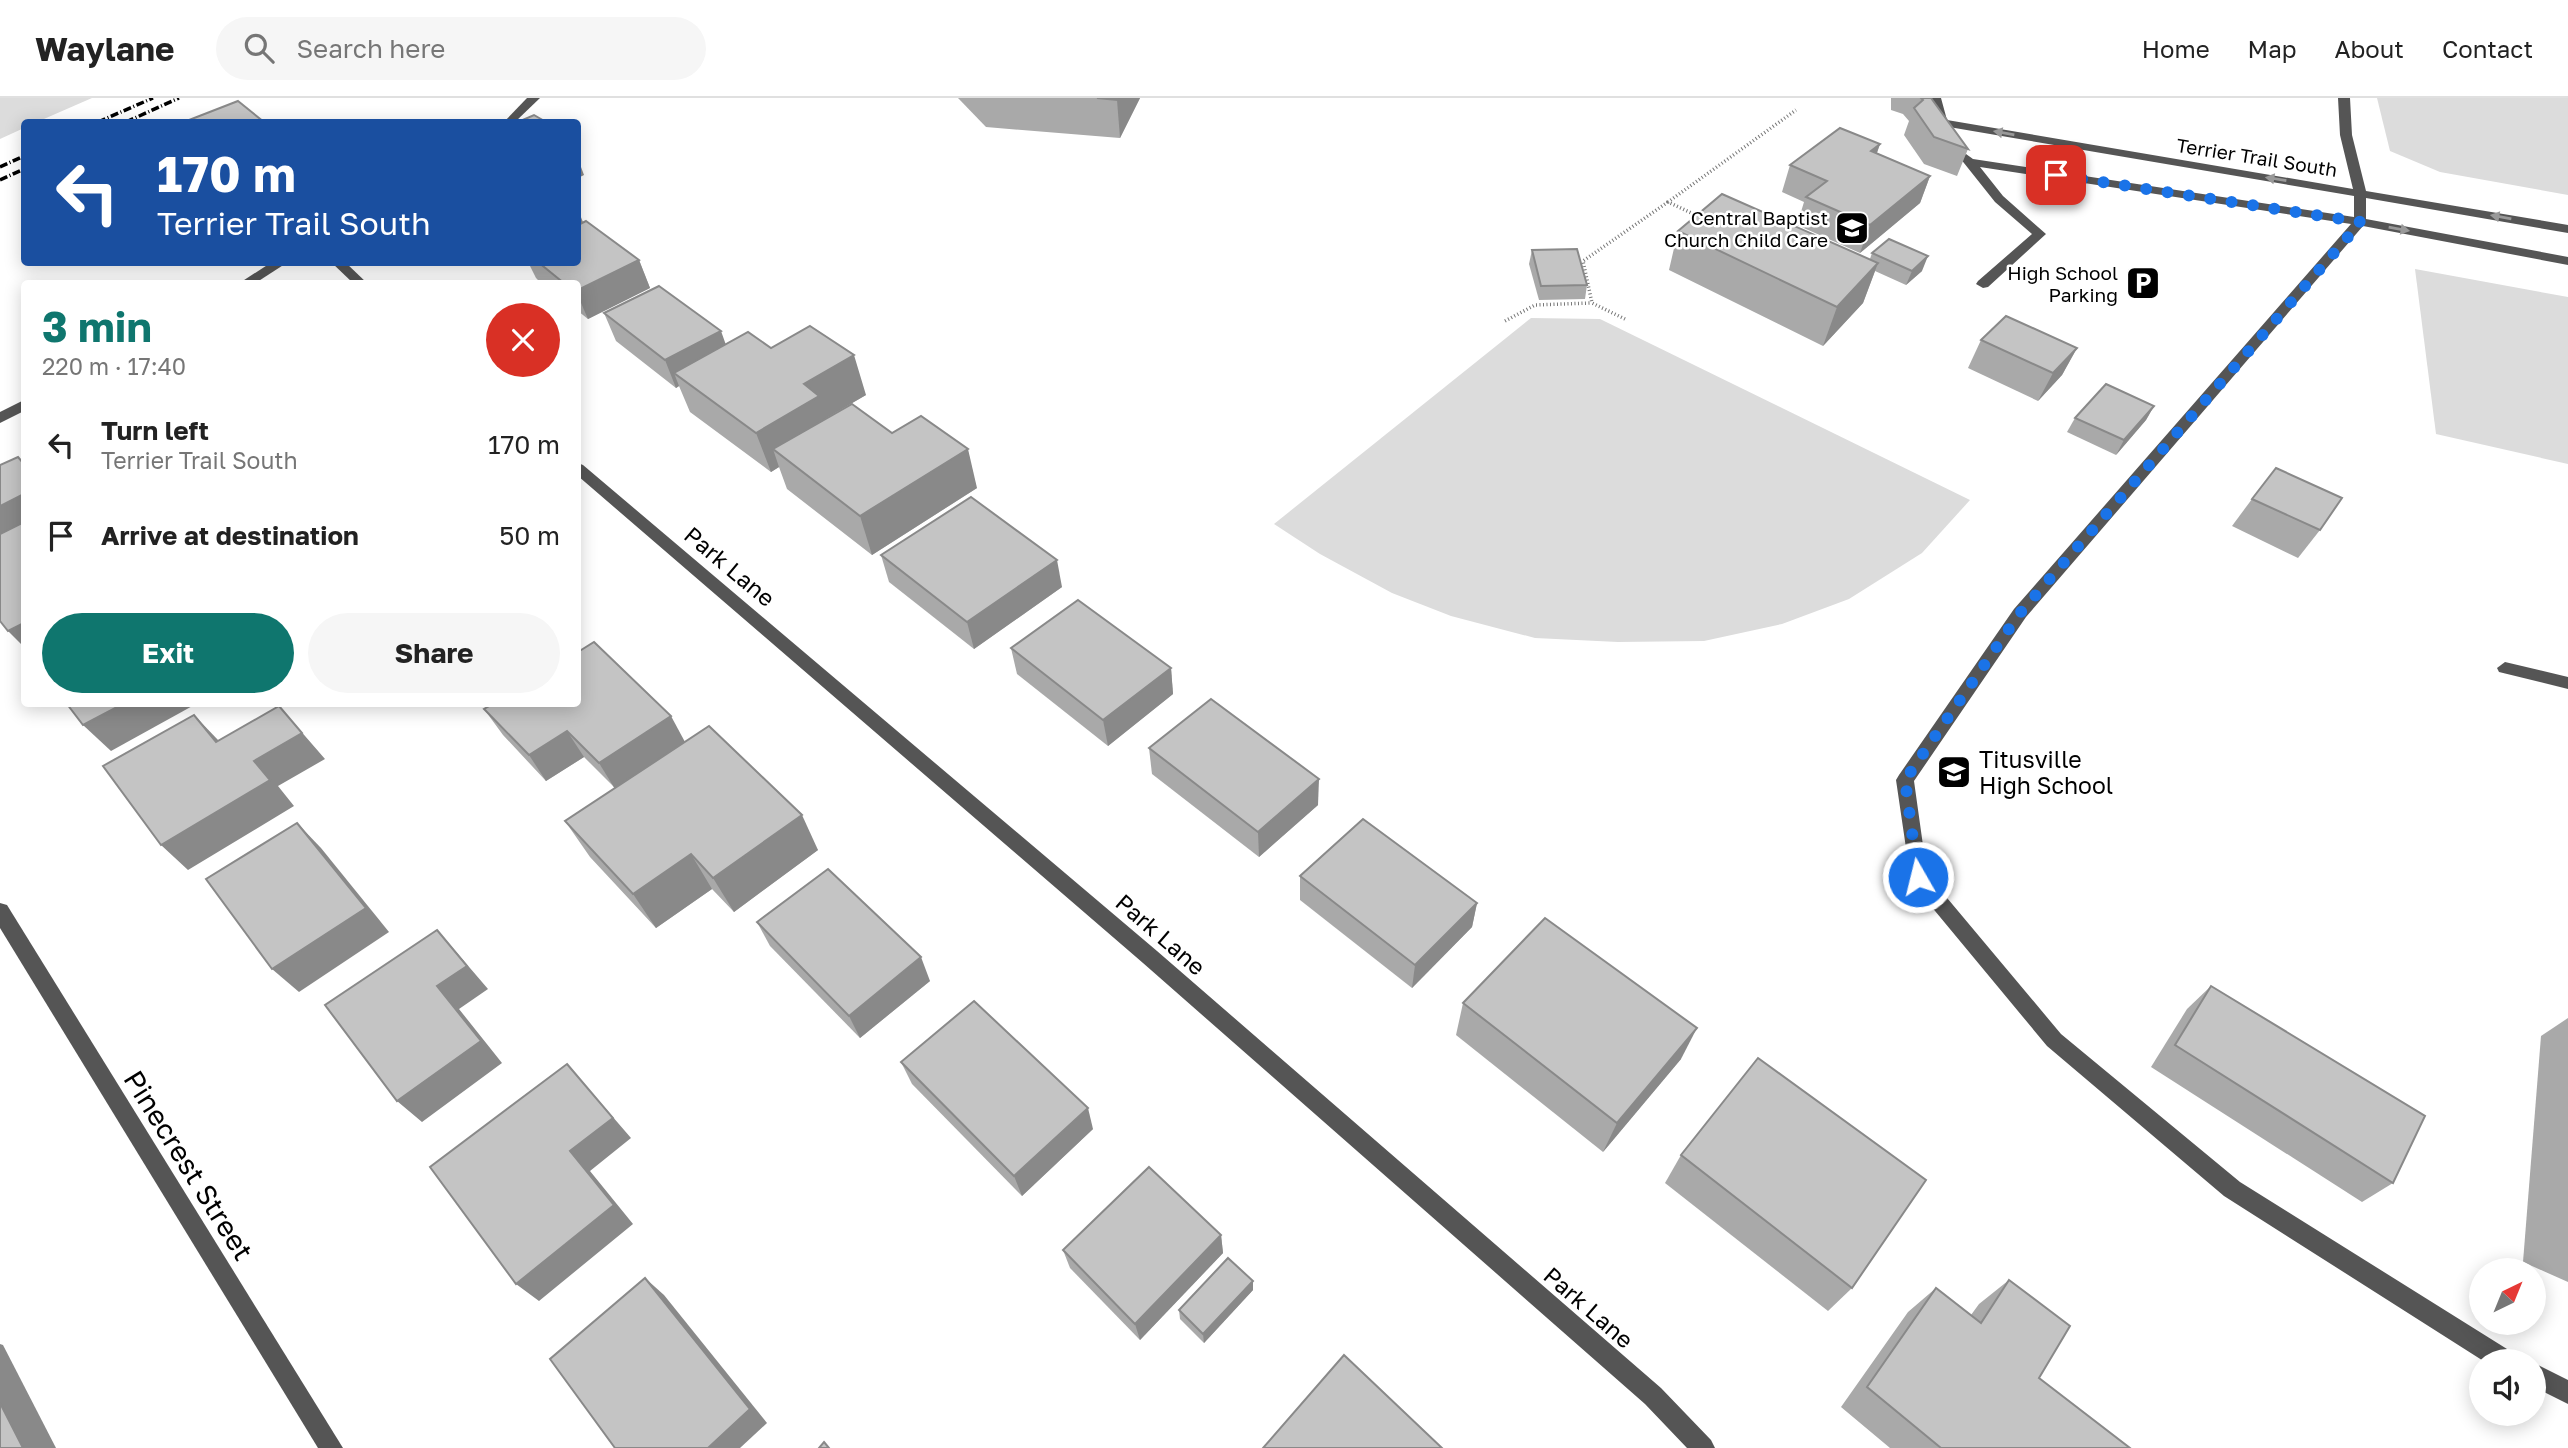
<!DOCTYPE html>
<meta charset="utf-8">
<style>
body{margin:0;font-family:"Golos Text",sans-serif;background:#f6f6f6;color:#222;height:100vh;display:flex;flex-direction:column;font-size:26px;white-space:nowrap}
*{box-sizing:border-box;margin:0}
p{font-size:23px;color:#767676}
.icon{flex:none;width:38px;height:38px;fill:none;stroke:currentColor;stroke-width:2;stroke-linecap:round;stroke-linejoin:round}
.map{position:relative;flex:1;overflow:hidden}
.panel{position:absolute;left:21px;top:182px;width:560px;height:427px;display:flex;flex-direction:column;background:#fff;border-radius:7px;box-shadow:0 4px 18px #0003}
.panel>*{flex:none}
.hud{position:absolute;left:21px;top:21px;width:560px;height:147px;border-radius:7px;box-shadow:0 4px 18px #0003;background:#1a4fa0;color:#fff;overflow:hidden}
.needle{width:46px;rotate:43deg}
.tools{position:absolute;left:2469px;top:1160px;display:grid;gap:14px}
.tools a{display:grid;place-items:center;width:77px;height:77px;border-radius:50%;background:#fff;box-shadow:0 4px 18px #0003;font-size:35px}
.pin{position:absolute;display:grid;place-items:center;width:60px;height:60px;color:#fff;margin:-30px;border-radius:14px;box-shadow:0 4px 10px #0006}
.me{position:absolute;width:77px;margin:-38px;rotate:352deg;stroke-linejoin:round;filter:drop-shadow(0 0 5px #0008)}
.turn{display:flex;align-items:center;gap:24px;height:147px;padding:0 21px;font-size:32px}
.turn .icon{width:91px;height:91px;stroke-width:2.5}
.turn b{display:block;font-size:49px;line-height:60px}
.round{display:grid;place-items:center;flex:none;width:74px;height:74px;border-radius:37px;background:#f6f6f6}
.summary{display:flex;align-items:center;justify-content:space-between;height:119px;padding:0 21px}
h1{font-size:42px;font-weight:700;line-height:52px;color:#0f766e}
.primary-button{display:flex;gap:14px;margin-top:auto;padding:14px 21px}
.primary-button a{flex:1;height:80px;border-radius:42px;background:#0f766e;color:#fff;font-size:28px;font-weight:700;line-height:80px;text-align:center}
.primary-button a+a{background:#f6f6f6;color:#222}
ul{padding:0;list-style:none}
li{display:flex;align-items:center;gap:21px;height:91px;padding:0 21px}
li div{flex:1}
li b{display:block;font-size:26px}
li em{font-style:normal}
header{display:flex;align-items:center;gap:42px;box-sizing:border-box;height:98px;padding:0 35px;background:#fff;border-bottom:2px solid #e0e0e0}
header strong{font-size:33px}
nav{display:flex;gap:38px;margin-inline-start:auto;font-size:24px}
.search{width:490px;height:63px;background:#f6f6f6;display:flex;align-items:center;gap:18px;box-sizing:border-box;padding:0 24px;border-radius:38px;color:#767676;font-size:26px}
.map>svg:first-child{display:block}
.green{fill:#dcdcdc}
.lines{fill:none;stroke-linecap:round;stroke-linejoin:round}
.path{stroke:#777;stroke-width:3.5;stroke-dasharray:1 2.5;stroke-linecap:butt}
.minor{fill:#555;fill-rule:evenodd}
.rail{stroke:#000;stroke-width:3.5;stroke-dasharray:8 2.5 1 2.5;stroke-linecap:butt}
.wall{fill:#a9a9a9}
.shaded-wall{fill:#898989}
.building{fill:#c4c4c4;stroke:#898989;stroke-width:2}
.oneway{fill:#999}
.route{stroke:#1a73e8;stroke-width:12;stroke-dasharray:0 21.6}
.labels{text-anchor:middle;dominant-baseline:central;stroke-width:5;stroke-linejoin:round;paint-order:stroke}
.far-street-label{font-size:19px;fill:#000;stroke:#fff}
.far-poi-label{font-size:19px;fill:#000;stroke:#fff;text-anchor:end}
.street-label{font-size:23px;fill:#000;stroke:#fff}
.poi-label{font-size:23px;fill:#000;stroke:#fff;text-anchor:start}
.near-street-label{font-size:28px;fill:#000;stroke:#fff}
</style>
<header>
<strong>Waylane</strong>
<div class="search"><svg class="icon" aria-label="search" viewBox="0 0 24 24"><circle cx="10" cy="10" r="6"/><path d="M15 15l6 6"/></svg>Search here</div>
<nav><a>Home</a><a>Map</a><a>About</a><a>Contact</a></nav>
</header>
<div class="map">
<svg width="2568" height="1350" viewBox="0 0 2568 1350">
<rect width="100%" height="100%" fill="#fff"/>
<!-- green -->
<g class="green">
<polygon points="0,0 92,0 37,24 24,24 24,30 0,41"/>
<polygon points="2377,0 2568,0 2568,97 2440,74 2390,53"/>
<polygon points="2415,171 2568,199 2568,366 2436,336"/>
<polygon points="1531,220 1600,221 1970,402 1922,455 1849,501 1782,526 1704,543 1618,544 1535,540 1451,518 1392,495 1320,456 1274,426"/>
</g>
<g class="lines">
<!-- path -->
<g class="path">
<polyline points="1700,119 1668,104 1796,12"/>
<polyline points="1625,221 1592,205 1583,163 1668,104"/>
<polyline points="1505,223 1535,207 1591,205"/>
</g>
<!-- minor -->
<g class="minor">
<polygon points="527,0 540,0 515,24 504,24"/>
<polygon points="1929,0 1941,0 1947,22 2353,91 2340,37 2338,0 2350,0 2352,37 2366,93 2568,127 2568,135 2366,100 2366,121 2568,159 2568,167 2363,128 2026,519 1914,683 1927,776 2061,936 2240,1084 2515,1256 2518,1264 2485,1264 2224,1098 2047,948 1911,784 1896,682 1899,677 2014,511 2351,126 1980,69 2003,98 2046,136 1988,189 1983,190 1976,186 1978,183 2032,136 1995,104 1960,60 1966,56 1973,61 2354,119 2354,98 1949,29 1939,31 1934,24"/>
<polygon points="272,164 288,164 254,186 238,186"/>
<polygon points="331,164 345,164 368,186 354,186"/>
<polygon points="24,302 24,313 0,325 0,314"/>
<polygon points="578,365 583,367 1157,853 1661,1290 1711,1342 1715,1350 1687,1350 1645,1306 1143,865 578,378"/>
<polygon points="2505,564 2568,579 2568,591 2499,574 2497,570"/>
<polygon points="0,805 7,807 343,1350 318,1350 0,830"/>
<polygon points="2534,1265 2568,1282 2568,1306 2534,1289"/>
</g>
<!-- rail -->
<g class="rail">
<polyline points="98,24 153,0"/>
<polyline points="126,24 179,0"/>
<polyline points="0,69 24,58"/>
<polyline points="0,82 24,71"/>
</g>
</g>
<!-- wall -->
<g class="wall">
<polygon points="958,0 1140,0 1120,40 986,29"/>
<polygon points="1891,0 1931,0 1968,51 1957,78 1924,66 1904,37 1909,23 1903,16 1891,12"/>
<polygon points="1880,46 1877,55 1930,78 1920,105 1860,155 1797,127 1804,104 1782,94 1790,67"/>
<polygon points="583,125 639,162 650,190 588,221 578,213 578,186 542,186 536,180 528,164 578,164"/>
<polygon points="1678,133 1870,161 1872,155 1922,173 1906,187 1875,173 1863,205 1823,248 1669,172"/>
<polygon points="1532,152 1587,187 1585,201 1539,202 1529,166"/>
<polygon points="604,215 726,246 771,250 866,297 826,320 892,335 977,390 872,457 787,391 779,369 771,374 690,314 679,288 676,290 616,243"/>
<polygon points="1981,242 2077,250 2062,277 2038,303 1968,270"/>
<polygon points="2154,308 2146,322 2116,357 2067,334 2075,320"/>
<polygon points="2252,401 2320,432 2298,460 2232,428"/>
<polygon points="881,457 1062,489 974,551 889,484"/>
<polygon points="1011,550 1171,570 1173,596 1108,648 1017,576"/>
<polygon points="484,611 685,644 818,752 734,814 712,791 656,830 590,759 565,723 615,690 584,659 546,683 503,637"/>
<polygon points="1149,650 1318,707 1259,759 1152,676"/>
<polygon points="1300,778 1477,805 1472,829 1412,890 1300,802"/>
<polygon points="757,824 930,883 860,940 770,848"/>
<polygon points="2211,888 2393,1085 2362,1104 2151,969 2187,911"/>
<polygon points="1463,905 1681,961 1603,1054 1456,937"/>
<polygon points="2568,920 2568,1184 2523,1164 2541,938"/>
<polygon points="901,964 1093,1031 1022,1098 912,986"/>
<polygon points="1681,1057 1852,1190 1828,1213 1665,1085"/>
<polygon points="1221,1137 1223,1155 1140,1242 1070,1170 1063,1152"/>
<polygon points="2009,1182 2039,1280 2130,1350 1890,1350 1841,1309 1908,1214 1936,1190 1971,1217 1979,1206"/>
<polygon points="1253,1183 1253,1192 1204,1245 1180,1221 1179,1212"/>
</g>
<!-- shaded-wall -->
<g class="shaded-wall">
<polygon points="1118,0 1140,0 1120,40 1117,2"/>
<polygon points="1880,46 1870,73 1871,53"/>
<polygon points="578,61 584,77 578,80"/>
<polygon points="1930,78 1920,105 1860,155 1870,127"/>
<polygon points="578,112 585,129 578,133"/>
<polygon points="1928,158 1922,173 1906,187 1912,173"/>
<polygon points="639,162 650,190 588,221 578,198 578,192"/>
<polygon points="1878,165 1863,205 1823,248 1837,209"/>
<polygon points="721,233 731,261 674,275 679,288 676,290 665,262"/>
<polygon points="2077,250 2062,277 2038,303 2053,275"/>
<polygon points="854,257 866,297 773,351 779,369 771,374 756,335 804,286"/>
<polygon points="2154,308 2146,322 2116,357 2124,342"/>
<polygon points="968,351 977,390 872,457 860,418"/>
<polygon points="24,396 24,436 0,448 0,408"/>
<polygon points="1057,462 1062,489 974,551 967,524"/>
<polygon points="24,525 24,549 8,533"/>
<polygon points="1171,570 1173,596 1108,648 1103,622"/>
<polygon points="123,606 196,606 111,653 83,627"/>
<polygon points="279,608 325,661 278,688 294,708 188,772 161,747 254,663"/>
<polygon points="194,617 219,643 216,644"/>
<polygon points="671,618 685,644 615,691 599,665"/>
<polygon points="567,633 584,659 546,683 529,657"/>
<polygon points="1319,681 1318,707 1259,759 1258,734"/>
<polygon points="802,717 818,752 734,814 713,780"/>
<polygon points="297,725 321,750 389,834 299,894 272,871"/>
<polygon points="691,756 712,791 656,830 633,796"/>
<polygon points="1477,805 1472,829 1412,890 1415,867"/>
<polygon points="437,832 458,856 488,891 459,911 502,965 422,1024 397,1003 437,888"/>
<polygon points="921,859 930,883 860,940 849,918"/>
<polygon points="1697,930 1681,961 1603,1054 1617,1025"/>
<polygon points="567,966 631,1040 590,1073 633,1126 539,1203 516,1186 570,1053"/>
<polygon points="1088,1010 1093,1031 1022,1098 1014,1078"/>
<polygon points="1221,1137 1223,1155 1140,1242 1135,1226"/>
<polygon points="645,1180 664,1197 767,1325 740,1350 708,1350"/>
<polygon points="1253,1183 1253,1192 1204,1245 1203,1236"/>
<polygon points="0,1246 3,1247 56,1350 23,1350 0,1305"/>
</g>
<!-- building -->
<g class="building">
<polygon points="1097,0 1118,0 1117,2"/>
<polygon points="1921,0 1931,0 1968,51 1934,39 1914,10 1923,2"/>
<polygon points="238,3 264,24 192,24 189,22"/>
<polygon points="534,17 546,24 518,24"/>
<polygon points="1840,30 1880,46 1871,53 1930,78 1870,127 1806,99 1827,83 1790,67"/>
<polygon points="1722,96 1878,165 1837,209 1678,133"/>
<polygon points="586,123 639,162 578,192 578,186 565,186 538,164 578,164 578,127"/>
<polygon points="1889,141 1928,158 1912,173 1872,155"/>
<polygon points="1577,151 1587,187 1541,188 1532,152"/>
<polygon points="659,188 721,233 665,262 604,215"/>
<polygon points="2006,218 2077,250 2053,275 1981,242"/>
<polygon points="810,228 854,257 804,286 819,298 756,335 674,275 748,234 771,250"/>
<polygon points="2106,286 2154,308 2124,342 2075,320"/>
<polygon points="852,306 892,335 921,318 968,351 860,418 773,351"/>
<polygon points="18,359 24,366 24,396 0,408 0,367"/>
<polygon points="2276,370 2342,400 2320,432 2252,401"/>
<polygon points="971,399 1057,462 967,524 881,457"/>
<polygon points="24,424 24,525 8,533 0,523 0,436"/>
<polygon points="1078,502 1171,570 1103,622 1011,550"/>
<polygon points="594,544 671,618 599,665 567,633 529,657 484,611 493,606 578,606 578,554"/>
<polygon points="1211,601 1319,681 1258,734 1149,650"/>
<polygon points="67,606 123,606 83,627"/>
<polygon points="279,608 302,635 254,663 270,682 161,747 103,668 194,617 216,644"/>
<polygon points="709,628 802,717 713,780 691,756 633,796 565,723"/>
<polygon points="1363,721 1477,805 1415,867 1300,778"/>
<polygon points="297,725 366,810 272,871 206,781"/>
<polygon points="828,771 921,859 849,918 757,824"/>
<polygon points="1545,820 1697,930 1617,1025 1463,905"/>
<polygon points="437,832 467,868 437,888 481,943 397,1003 325,907"/>
<polygon points="2211,888 2425,1018 2393,1085 2175,947"/>
<polygon points="974,903 1088,1010 1014,1078 901,964"/>
<polygon points="1758,960 1926,1082 1852,1190 1681,1057"/>
<polygon points="567,966 613,1020 570,1053 614,1107 516,1186 430,1069"/>
<polygon points="1149,1069 1221,1137 1135,1226 1063,1152"/>
<polygon points="1228,1160 1253,1183 1203,1236 1179,1212"/>
<polygon points="645,1180 750,1311 708,1350 615,1350 550,1261"/>
<polygon points="2009,1182 2070,1228 2039,1280 2130,1350 1941,1350 1867,1289 1936,1190 1981,1225"/>
<polygon points="1344,1257 1442,1350 1263,1350"/>
<polygon points="0,1305 23,1350 0,1350"/>
<polygon points="824,1344 829,1350 819,1350"/>
</g>
<!-- one-way arrows -->
<defs><path id="oneway-solid" d="M-6-.8H1V-3.2L6.5 0L1 3.2V.8H-6Z" transform="scale(1.75)"/></defs>
<g class="oneway">
<use href="#oneway-solid" transform="translate(2004 35) rotate(-170)"/>
<use href="#oneway-solid" transform="translate(2276 81) rotate(-171)"/>
<use href="#oneway-solid" transform="translate(2501 119) rotate(-170)"/>
<use href="#oneway-solid" transform="translate(2399 131) rotate(10)"/>
</g>
<g class="lines">
<!-- route -->
<polyline class="route" points="1918,779 1905,682 2020,515 2361,124 2056,77"/>
</g>
<!-- icons -->
<defs>
<g id="school-square" transform="scale(1.75)"><rect x="-9" y="-9" width="18" height="18" rx="4" fill="#000" stroke="#fff"/><path d="M0-5L7-2L0 1L-7-2ZM-4 1L0 2.5L4 1V4Q0 6-4 4Z" fill="#fff"/></g>
<g id="parking-square" transform="scale(1.75)"><rect x="-9" y="-9" width="18" height="18" rx="4" fill="#000" stroke="#fff"/><path d="M-3.5-5.5H1a3.5 3.5 0 0 1 0 7H-1V5.5H-3.5ZM-1-3.4V-.6H.8a1.4 1.4 0 0 0 0-2.8Z" fill="#fff"/></g>
</defs>
<g fill-rule="evenodd">
<use href="#school-square" x="1852" y="130"/>
<use href="#parking-square" x="2143" y="185"/>
<use href="#school-square" x="1954" y="674"/>
</g>
<g class="labels">
<!-- far-street labels -->
<g class="far-street-label">
<text transform="translate(2257 59) rotate(9)">Terrier Trail South</text>
</g>
<!-- far-poi labels -->
<g class="far-poi-label">
<text x="1828" y="119">Central Baptist<tspan x="1828" dy="22">Church Child Care</tspan></text>
<text x="2118" y="174">High School<tspan x="2118" dy="22">Parking</tspan></text>
</g>
<!-- street labels -->
<g class="street-label">
<text transform="translate(730 468) rotate(40)">Park Lane</text>
<text transform="translate(1161 836) rotate(41)">Park Lane</text>
<text transform="translate(1589 1209) rotate(41)">Park Lane</text>
</g>
<!-- poi labels -->
<g class="poi-label">
<text x="1979" y="661">Titusville<tspan x="1979" dy="26">High School</tspan></text>
</g>
<!-- near-street labels -->
<g class="near-street-label">
<text transform="translate(189 1067) rotate(58)">Pinecrest Street</text>
</g>
</g>
</svg>
<div class="tools">
<a><svg class="needle" viewBox="-14 -14 28 28"><path d="M0-13l5 13h-10z" fill="#e53935"/><path d="M0 13l5-13h-10z" fill="#767676"/></svg></a>
<a><svg class="icon" aria-label="sound" viewBox="0 0 24 24"><path d="M4 9h4l5-4v14l-5-4H4zM17 9q2 3 0 6"/></svg></a>
</div>
<div class="pin" style="left:2056px;top:77px;background:#d93025"><svg class="icon" aria-label="arrive" viewBox="0 0 24 24"><path d="M6 21V4h12l-3 4 3 4H6"/></svg></div>
<svg class="me" style="left:1918px;top:779px" viewBox="-20 -20 40 40"><circle r="17" fill="#1a73e8" stroke="#fff" stroke-width="3"/><path d="M0-11L8 9 0 5-8 9z" fill="#fff"/></svg>
<div class="hud">
<div class="turn"><svg class="icon" aria-label="left" viewBox="0 0 24 24"><path d="M17 20v-9H6M10 6l-5 5 5 5"/></svg><div><b>170 m</b>Terrier Trail South</div></div>
</div>
<section class="panel">
<div class="summary"><div><h1>3 min</h1><p>220 m · 17:40</p></div><a class="round" style="background:#d93025;color:#fff"><svg class="icon" aria-label="close" viewBox="0 0 24 24"><path d="M6 6l12 12M18 6L6 18"/></svg></a></div>
<ul>
<li><svg class="icon" aria-label="left" viewBox="0 0 24 24"><path d="M17 20v-9H6M10 6l-5 5 5 5"/></svg><div><b>Turn left</b><p>Terrier Trail South</p></div><em>170 m</em></li>
<li><svg class="icon" aria-label="arrive" viewBox="0 0 24 24"><path d="M6 21V4h12l-3 4 3 4H6"/></svg><div><b>Arrive at destination</b></div><em>50 m</em></li>
</ul>
<div class="primary-button"><a>Exit</a><a>Share</a></div>
</section>
</div>
